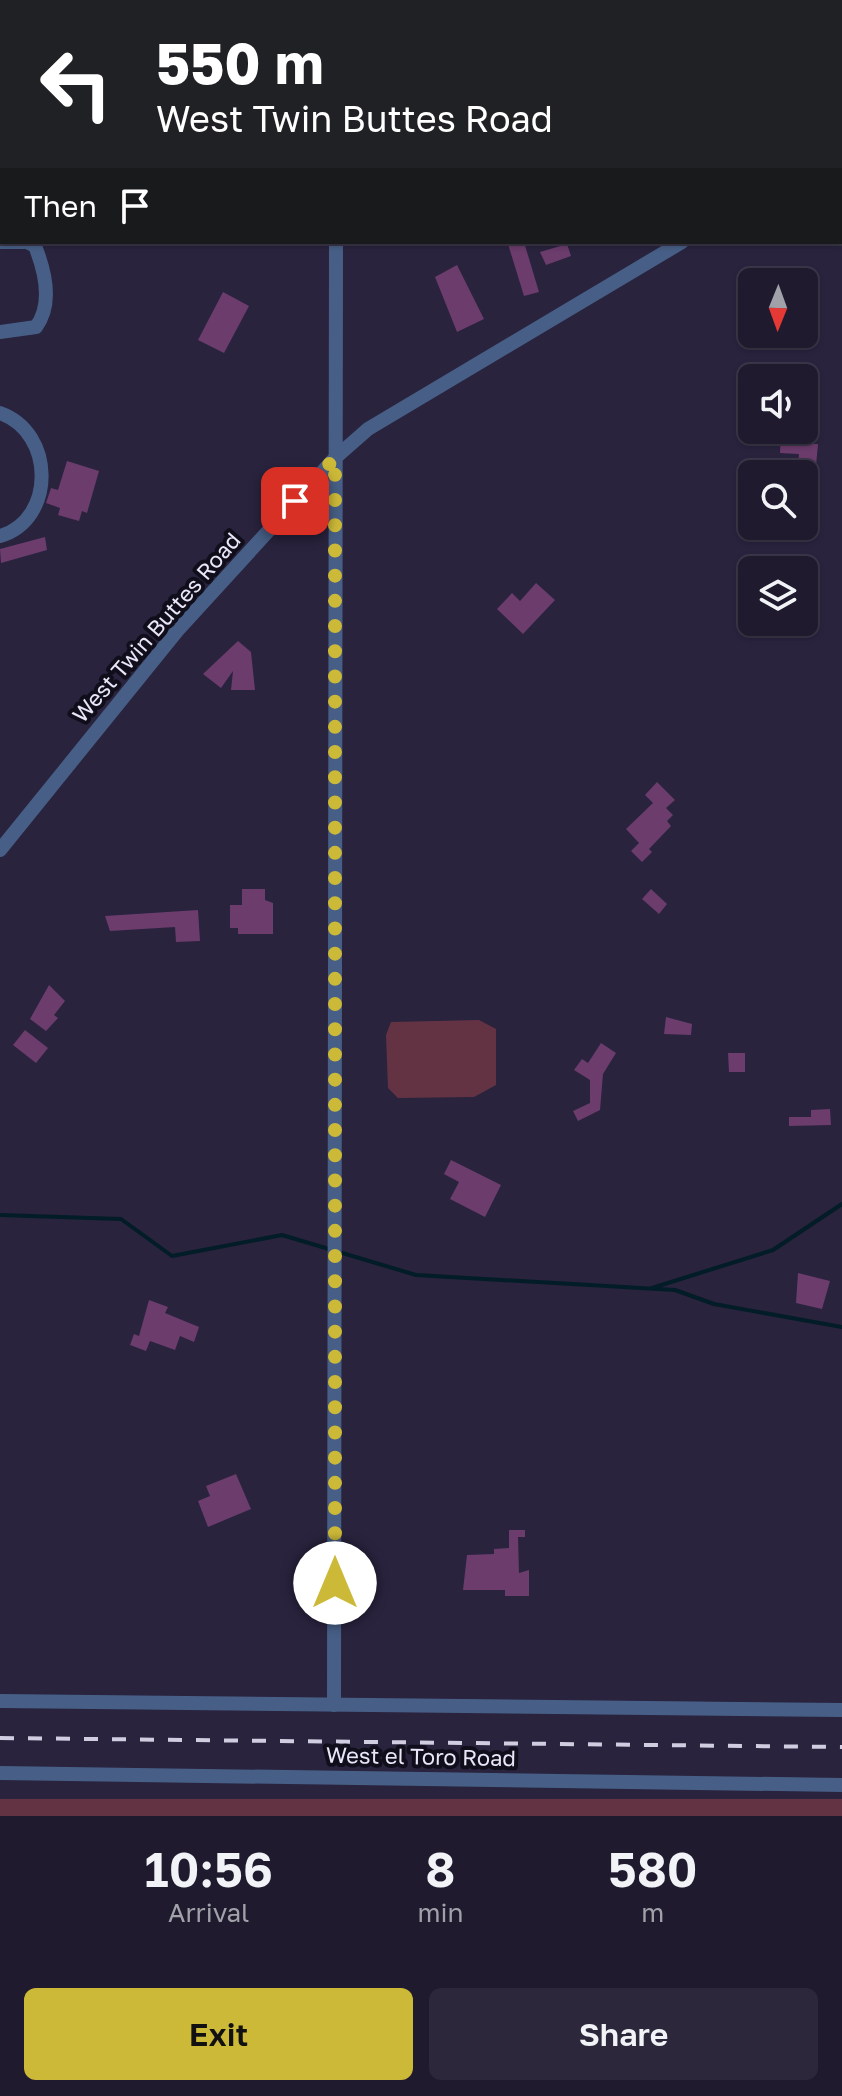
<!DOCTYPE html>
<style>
body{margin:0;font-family:"Golos Text",sans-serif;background:#2c273a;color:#f1f3f6;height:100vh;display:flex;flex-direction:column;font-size:30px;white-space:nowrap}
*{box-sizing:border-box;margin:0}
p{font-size:26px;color:#a1a1aa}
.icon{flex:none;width:44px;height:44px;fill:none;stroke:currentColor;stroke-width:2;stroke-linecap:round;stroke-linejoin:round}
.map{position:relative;height:1816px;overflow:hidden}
.details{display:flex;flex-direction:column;background:#1f1a2e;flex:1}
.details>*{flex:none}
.top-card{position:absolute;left:0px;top:0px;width:842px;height:244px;box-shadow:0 2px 6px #0004,0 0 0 2px #3c384a;background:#202124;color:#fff;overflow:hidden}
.needle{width:52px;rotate:181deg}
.controls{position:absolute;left:738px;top:268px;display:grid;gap:16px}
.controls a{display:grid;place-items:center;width:80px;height:80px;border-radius:12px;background:#1f1a2e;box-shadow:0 2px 6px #0004,0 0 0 2px #3c384a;font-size:40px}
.pin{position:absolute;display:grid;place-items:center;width:68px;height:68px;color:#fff;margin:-34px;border-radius:16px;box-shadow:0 4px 12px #0006}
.me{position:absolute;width:88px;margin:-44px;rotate:0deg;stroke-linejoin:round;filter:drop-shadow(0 0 6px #0008)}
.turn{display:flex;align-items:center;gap:28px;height:168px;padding:0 24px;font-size:36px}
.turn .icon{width:104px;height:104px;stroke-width:2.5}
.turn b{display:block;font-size:56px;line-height:68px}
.then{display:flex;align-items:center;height:76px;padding:0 24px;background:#0003;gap:16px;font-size:30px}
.eta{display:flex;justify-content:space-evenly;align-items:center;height:136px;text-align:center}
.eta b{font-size:48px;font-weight:600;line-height:56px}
.cta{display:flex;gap:16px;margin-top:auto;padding:16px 24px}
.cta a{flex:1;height:92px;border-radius:12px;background:#cdb938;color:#111;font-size:32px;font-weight:600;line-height:92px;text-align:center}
.cta a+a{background:#2c273a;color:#f1f3f6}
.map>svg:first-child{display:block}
.green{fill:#643343}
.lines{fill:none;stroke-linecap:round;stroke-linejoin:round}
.stream{stroke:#021d27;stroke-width:4}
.building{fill:#6b3c6c}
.minor{stroke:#475f86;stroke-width:14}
.rail{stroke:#d1cde1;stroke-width:4;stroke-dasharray:14 14;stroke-linecap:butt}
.route{stroke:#cdb938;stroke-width:14;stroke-dasharray:0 25.2}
.labels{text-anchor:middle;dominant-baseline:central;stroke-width:8;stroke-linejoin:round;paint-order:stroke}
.street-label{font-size:22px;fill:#e9e6f9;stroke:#110e1b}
</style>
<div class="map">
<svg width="842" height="1816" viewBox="0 0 842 1816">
<rect width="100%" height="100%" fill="#29233e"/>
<!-- green -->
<g class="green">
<polygon points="479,1020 496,1029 496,1085 474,1097 398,1098 388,1088 386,1035 391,1022"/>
<rect x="0" y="1799" width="842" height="17"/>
</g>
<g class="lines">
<!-- stream -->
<g class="stream">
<polyline points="0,1215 121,1219 172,1256 282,1235 416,1275 675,1290 714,1304 842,1327"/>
<polyline points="652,1288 773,1250 842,1204"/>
</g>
</g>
<!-- building -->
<g class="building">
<polygon points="515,242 524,242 539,292 524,296 508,244"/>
<polygon points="567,244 571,256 546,265 540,252"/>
<polygon points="457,265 484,319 457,332 435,277"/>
<polygon points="223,292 249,306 224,353 198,340"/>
<polygon points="804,392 818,393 815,429 808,435 807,444 818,444 816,466 798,465 799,454 780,453 781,430 804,430"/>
<polygon points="67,461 99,471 87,513 82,511 79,521 58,515 60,508 46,503 51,488 58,490"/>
<polygon points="804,498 815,501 812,517 804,516"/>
<polygon points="45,537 47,550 1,563 0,549"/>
<polygon points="536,583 555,600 523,634 497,609 512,593 520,601"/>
<polygon points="238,641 251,652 255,690 231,690 233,671 221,688 203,674"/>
<polygon points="657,782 675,800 666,808 673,815 667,821 671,826 649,849 652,852 642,862 631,851 639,843 626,829 653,803 645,795"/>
<polygon points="242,889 265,889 265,900 273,903 273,934 238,934 238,928 230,928 230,905 242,905"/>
<polygon points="651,889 667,904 659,914 642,899"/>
<polygon points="198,910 200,941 176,942 175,927 110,931 105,916"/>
<polygon points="49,985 65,1001 54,1015 58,1018 46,1031 30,1019"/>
<polygon points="666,1017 692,1024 691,1035 664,1034"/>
<polygon points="25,1030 48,1048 36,1063 13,1045"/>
<polygon points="601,1043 616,1053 603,1074 600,1110 578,1121 573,1111 590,1103 590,1080 574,1070 582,1059 588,1063"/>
<polygon points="728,1053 745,1053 745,1072 729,1072"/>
<polygon points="830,1109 831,1125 789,1126 789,1117 811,1117 811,1110"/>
<polygon points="451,1160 501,1185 485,1217 450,1199 459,1182 444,1174"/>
<polygon points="798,1273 830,1281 822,1309 796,1303"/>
<polygon points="149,1300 168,1307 165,1313 199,1327 194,1342 180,1336 175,1350 150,1341 146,1351 130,1345 134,1334 139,1336"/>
<polygon points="236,1474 251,1509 208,1527 198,1501 210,1496 206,1486"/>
<polygon points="509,1530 525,1530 525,1537 518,1537 519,1573 529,1570 529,1596 505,1596 505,1590 463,1590 467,1555 494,1554 494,1549 509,1548"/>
</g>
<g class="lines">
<!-- minor -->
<g class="minor">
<polyline points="337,2 337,0"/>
<polyline points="840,65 842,73"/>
<polyline points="840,149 842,147"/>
<polyline points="0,242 24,242"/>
<path d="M0,332L36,327C53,304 45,271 35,246L27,242"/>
<path d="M0,413C55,432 56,520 0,536"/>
<polyline points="0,850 177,631 335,458 368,429 682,242"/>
<polyline points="0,1701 842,1710"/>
<polyline points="334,1705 336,242"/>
<polyline points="0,1773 842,1785"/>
</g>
<!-- rail -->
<polyline class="rail" points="0,1738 842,1747"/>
</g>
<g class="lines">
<!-- route -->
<polyline class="route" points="295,501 335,458 335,1583"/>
</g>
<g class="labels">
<!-- street labels -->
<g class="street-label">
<text transform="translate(156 627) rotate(-49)">West Twin Buttes Road</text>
<text transform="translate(421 1756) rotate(1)">West el Toro Road</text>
</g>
</g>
</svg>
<div class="controls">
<a><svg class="needle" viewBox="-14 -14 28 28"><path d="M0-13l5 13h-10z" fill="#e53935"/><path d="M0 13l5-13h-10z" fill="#a1a1aa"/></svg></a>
<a><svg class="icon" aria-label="sound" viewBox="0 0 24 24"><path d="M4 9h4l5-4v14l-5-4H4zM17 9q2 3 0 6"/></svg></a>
<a><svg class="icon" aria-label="search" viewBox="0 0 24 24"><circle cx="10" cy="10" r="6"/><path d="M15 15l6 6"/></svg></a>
<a><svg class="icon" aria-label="layers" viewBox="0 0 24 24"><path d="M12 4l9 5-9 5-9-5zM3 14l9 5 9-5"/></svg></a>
</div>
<div class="pin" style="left:295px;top:501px;background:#d93025"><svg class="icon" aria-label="arrive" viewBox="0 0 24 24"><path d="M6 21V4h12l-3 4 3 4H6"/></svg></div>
<svg class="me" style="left:335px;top:1583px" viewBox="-20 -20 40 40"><circle r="19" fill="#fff"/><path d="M0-13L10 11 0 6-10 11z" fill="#cdb938"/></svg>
<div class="top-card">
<div class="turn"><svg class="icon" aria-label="left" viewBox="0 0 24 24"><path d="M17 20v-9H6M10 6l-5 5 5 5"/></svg><div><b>550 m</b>West Twin Buttes Road</div></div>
<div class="then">Then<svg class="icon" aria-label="arrive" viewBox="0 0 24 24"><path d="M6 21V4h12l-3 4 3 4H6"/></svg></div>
</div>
</div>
<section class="details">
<div class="eta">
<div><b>10:56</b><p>Arrival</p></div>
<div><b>8</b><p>min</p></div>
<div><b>580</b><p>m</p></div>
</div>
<div class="cta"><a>Exit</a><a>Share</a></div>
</section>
